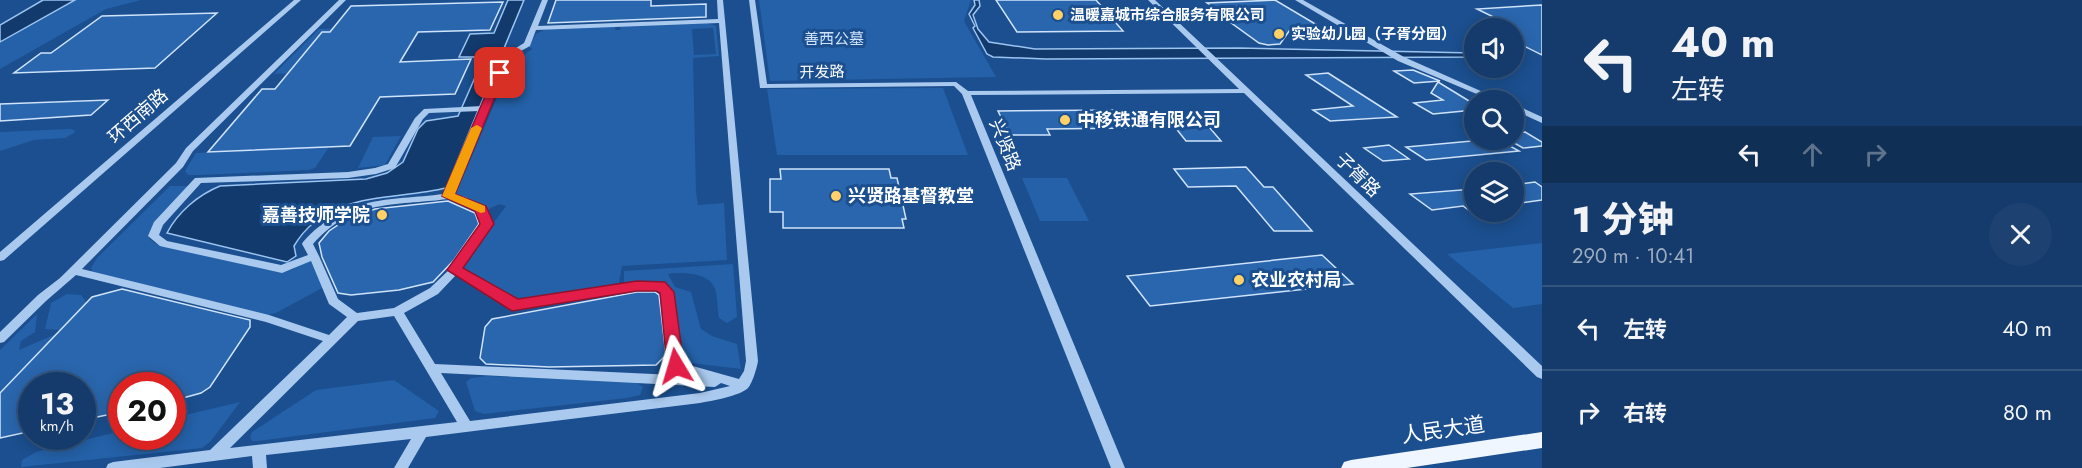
<!DOCTYPE html>
<html lang="zh">
<meta charset="utf-8">
<style>
body{margin:0;font-family:Jost,"Noto Sans SC",sans-serif;background:#1d4271;color:#f1f3f6;height:100vh;display:flex;flex-direction:column;font-size:22px;white-space:nowrap}
*{box-sizing:border-box;margin:0}
p{font-size:20px;color:#9dadc1}
.icon{flex:none;width:33px;height:33px;fill:none;stroke:currentColor;stroke-width:2;stroke-linecap:round;stroke-linejoin:round}
.map{position:relative;flex:1;overflow:hidden}
.drawer{display:flex;flex-direction:column;background:#143b6b;width:540px}
.drawer>*{flex:none}
.banner{background:#143b6b;color:#f1f3f6;overflow:hidden}
.tools{position:absolute;left:1464px;top:18px;display:grid;gap:12px}
.tools a{display:grid;place-items:center;width:60px;height:60px;border-radius:50%;background:#143b6b;box-shadow:0 3px 15px #0003,0 0 0 2px #33557e;font-size:30px}
.speed{position:absolute;left:18px;top:372px;display:flex;gap:12px;font-size:30px;font-weight:700;text-align:center}
.speed>*{display:grid;place-content:center;width:78px;height:78px;border-radius:50%;background:#143b6b;box-shadow:0 3px 15px #0003,0 0 0 2px #33557e;line-height:1}
.speed small{font-size:15px;font-weight:400}
.speed .limit{border:9px solid #d22;background:#fff;color:#111}
.pin{position:absolute;display:grid;place-items:center;width:51px;height:51px;color:#fff;margin:-26px;border-radius:12px;box-shadow:0 3px 9px #0006}
.me{position:absolute;width:66px;margin:-33px;rotate:353deg;stroke-linejoin:round;filter:drop-shadow(0 0 4px #0008)}
.turn{display:flex;align-items:center;gap:21px;height:126px;padding:0 30px;font-size:27px}
.turn .icon{width:78px;height:78px;stroke-width:2.5}
.turn b{display:block;font-size:42px;line-height:51px}
.lanes{display:flex;align-items:center;height:57px;padding:0 30px;background:#0003;justify-content:center;gap:30px;direction:ltr}
.lanes .off{opacity:.35}
.round{display:grid;place-items:center;flex:none;width:63px;height:63px;border-radius:32px;background:#1d4271}
.summary{display:flex;align-items:center;justify-content:space-between;height:102px;padding:0 30px}
h1{font-size:36px;font-weight:800;line-height:45px}
ul{padding:0;list-style:none}
li{display:flex;align-items:center;gap:18px;height:84px;padding:0 30px;border-top:2px solid #33557e}
li div{flex:1}
li b{display:block;font-size:22px}
li em{font-style:normal}
main{display:flex;flex:1;min-height:0}
.map>svg:first-child{display:block}
.green{fill:#2461a8;fill-rule:evenodd}
.water{fill:#123a6d;stroke:#9cc4f0;stroke-width:1.5}
.building{fill:#2a66ad;stroke:#cfe3fa;stroke-width:1.5}
.lines{fill:none;stroke-linecap:round;stroke-linejoin:round}
.minor{fill:#a9c9ee;fill-rule:evenodd}
.major{fill:#f0f6ff;fill-rule:evenodd}
.route{fill:#e11d48;stroke:#92132f;stroke-width:1.5}
.slow{fill:#f59e0b}
.poi-dot{fill:#ffd166;stroke:#1b4f8f;stroke-width:2}
.labels{text-anchor:middle;dominant-baseline:central;stroke-width:6;stroke-linejoin:round;paint-order:stroke}
.far-poi-label{font-size:15px;font-weight:bold;fill:#fff;stroke:#1b4f8f;text-anchor:start}
.far-park-label{font-size:15px;fill:#cfe3fa;stroke:#1b4f8f}
.far-street-label{font-size:15px;fill:#fff;stroke:#1b4f8f}
.street-label{font-size:18px;fill:#fff;stroke:#1b4f8f}
.poi-label{font-size:18px;font-weight:bold;fill:#fff;stroke:#1b4f8f;text-anchor:start}
.near-street-label{font-size:21px;fill:#fff;stroke:#1b4f8f}
</style>
<main>
<div class="map">
<svg width="1542" height="468" viewBox="0 0 1542 468">
<rect width="100%" height="100%" fill="#1b4f8f"/>
<!-- green -->
<g class="green">
<polygon points="75,0 141,0 106,9 0,69 0,42"/>
<polygon points="759,0 971,0 964,21 996,77 770,81"/>
<path d="M707,23L716,26L719,56L693,58L696,192L698,205L724,203L727,260L622,266L619,283L518,302L460,268L506,206L499,204L485,211L455,196L511,65L532,49L529,47L536,34L546,29L616,26L615,30H620L621,26ZM713,28L716,54L694,55L692,29Z"/>
<polygon points="423,26 420,29 322,32 292,68 393,69 274,74 319,29"/>
<polygon points="943,88 968,155 777,155 767,89"/>
<polygon points="69,129 75,130 74,133 65,138 34,140 0,151 0,132"/>
<polygon points="401,136 385,165 358,168 373,137"/>
<polygon points="329,147 315,168 309,170 200,175 188,175 185,171 196,153"/>
<polygon points="1022,178 1067,178 1089,221 1040,221"/>
<polygon points="170,186 190,186 150,232 149,238 154,243 281,272 291,270 310,260 324,287 276,313 263,316 93,273 91,268 97,258"/>
<polygon points="1542,243 1542,304 1513,308 1447,254"/>
<path d="M733,264L737,317L727,323L719,318C717,309 718,298 715,289C709,272 682,272 668,274L675,287L691,292L701,329L712,336L737,344L741,369L691,363L680,355L662,285L641,281L624,282V271Z"/>
<polygon points="67,294 81,295 87,303 61,330 45,329 51,303"/>
<polygon points="37,314 35,332 21,341 19,350 58,333 0,393 0,350"/>
<polygon points="487,376 635,382 643,387 640,395 627,398 484,414 475,411 466,382 471,378"/>
<polygon points="394,380 439,411 435,418 258,441 252,441 250,437 252,432 316,390"/>
<polygon points="240,402 211,441 202,448 21,467 22,460 36,452 121,431 122,436 172,436 173,418"/>
</g>
<!-- water -->
<g class="water">
<polygon points="43,0 75,0 0,42 0,25"/>
<path d="M508,0H524L446,188C392,201 327,190 294,246L296,256L287,262L167,233C178,212 198,195 220,186L366,179L387,173L403,162L418,129L426,121L458,116L484,57H459L470,34L494,33Z"/>
<polygon points="974,0 979,0 980,6 973,15 978,29 989,42 1035,49 1240,48 1474,53 1474,57 1046,59 993,57 987,54 973,28 975,26 969,14 975,5"/>
</g>
<!-- building -->
<g class="building">
<polygon points="556,0 651,0 651,6 706,4 706,17 548,23"/>
<polygon points="996,0 1096,0 1123,31 1017,32"/>
<polygon points="1275,0 1317,25 1292,27 1280,44 1268,45 1259,43 1230,22 1234,21 1207,3"/>
<polygon points="503,2 490,30 418,32 400,62 471,59 455,94 380,97 350,146 208,152 262,89 275,89 322,32 330,32 351,6"/>
<polygon points="1542,5 1542,55 1514,41 1514,27 1477,9"/>
<polygon points="217,13 155,68 14,73 41,53 51,53 102,16"/>
<polygon points="1413,70 1440,81 1414,83 1394,71"/>
<polygon points="1328,73 1397,117 1330,121 1313,110 1353,106 1306,75"/>
<polygon points="1438,82 1474,104 1474,110 1433,114 1414,103 1443,100 1431,93"/>
<polygon points="108,100 91,115 0,121 0,104"/>
<polygon points="1121,110 1134,128 1047,129 1050,135 1010,135 998,111"/>
<polygon points="1170,121 1204,121 1221,141 1186,141"/>
<polygon points="1525,132 1542,142 1542,146 1523,148 1509,140 1514,140 1514,133"/>
<polygon points="1483,140 1499,140 1519,151 1426,160 1406,147"/>
<polygon points="1389,145 1409,159 1383,161 1364,148"/>
<polygon points="1246,167 1264,187 1273,187 1312,231 1274,231 1236,186 1188,187 1174,169"/>
<polygon points="780,169 889,169 891,178 897,178 906,219 902,219 904,228 783,228 783,212 770,212 770,179 781,179"/>
<polygon points="1535,182 1542,187 1542,200 1514,204 1514,185"/>
<polygon points="1474,189 1474,214 1463,206 1432,210 1410,194"/>
<polygon points="448,201 475,213 479,224 454,260 433,282 399,290 351,295 338,293 322,257 319,243 329,231 344,221 375,209"/>
<polygon points="1322,255 1353,284 1150,306 1127,276"/>
<polygon points="122,289 250,320 250,327 210,387 201,393 172,401 172,386 122,386 122,412 82,420 82,386 32,386 32,431 0,438 0,393 92,297"/>
<polygon points="637,292 655,292 659,295 666,355 656,365 549,367 486,364 480,358 485,327 492,319"/>
</g>
<g class="lines">
<!-- minor -->
<g class="minor">
<polygon points="294,0 301,0 4,260 0,261 0,252"/>
<path d="M339,0H346L193,151L183,167L82,269L269,315L329,335L347,317L329,304L311,261L282,273L164,247L160,246L148,236L154,222L195,178L348,172L375,168L388,164L415,118L424,109L482,106L503,56L524,43L542,0H548L538,26L718,19L717,0H723L758,361C757,368 752,384 748,388C740,396 711,401 700,403L426,437L408,468H394L411,439L266,455L267,468H253L252,456L160,468H106L108,464L113,462L210,450L323,341L266,322L76,275L46,301L4,342L0,343V332L38,295L60,278L176,163L186,148ZM719,23L746,361L744,371L739,379L682,363L673,292L663,283L637,282L517,300L461,269L492,224L485,207L465,197L454,194L510,57L530,46L536,30ZM480,111L444,194C386,201 346,195 303,242L302,244L308,255L281,265L167,241L159,235L163,225L201,183L348,178L376,174L395,168L423,119L429,113ZM448,199L458,201L477,211L482,224L451,268L430,288L394,308L357,313L338,299L319,256L313,244C353,199 393,206 448,199ZM456,275L506,303L508,308L512,309L637,290H656L661,294L670,366L672,369L696,376L435,364L404,313L438,294ZM394,316L457,422L230,448L358,321ZM441,373L715,387L721,383L730,386L700,393L470,421Z"/>
<polygon points="749,0 755,0 767,84 956,82 968,91 1239,89 1148,0 1155,0 1542,366 1542,379 1537,377 1244,93 971,95 1125,468 1111,468 962,94 954,86 760,88"/>
<polygon points="1295,0 1303,0 1404,57 1501,100 1491,100 1398,61"/>
<polygon points="1514,104 1542,117 1542,123 1514,110"/>
</g>
<!-- major -->
<polygon class="major" points="1542,432 1542,448 1407,468 1341,468 1344,462 1351,460"/>
</g>
<!-- route -->
<polygon class="route" points="496,71 505,73 455,194 486,206 494,224 463,268 518,299 637,281 665,282 674,292 684,366 681,370 670,370 667,366 660,293 656,291 637,291 512,311 447,270 480,224 475,211 442,196"/>
<!-- slow -->
<polygon class="slow" points="477,125 482,128 455,194 485,206 485,212 481,213 442,196 471,128"/>
<!-- markers -->
<g class="poi-dot">
<circle cx="1058" cy="15" r="6"/>
<circle cx="1279" cy="34" r="6"/>
<circle cx="1065" cy="120" r="6"/>
<circle cx="836" cy="196" r="6"/>
<circle cx="382" cy="215" r="6"/>
<circle cx="1239" cy="280" r="6"/>
</g>
<g class="labels">
<!-- far-poi labels -->
<g class="far-poi-label">
<text x="1070" y="15">温暖嘉城市综合服务有限公司</text>
<text x="1291" y="34">实验幼儿园（子胥分园）</text>
</g>
<!-- far-park labels -->
<g class="far-park-label">
<text x="834" y="39">善西公墓</text>
</g>
<!-- far-street labels -->
<g class="far-street-label">
<text transform="translate(822 72) rotate(-1)">开发路</text>
</g>
<!-- street labels -->
<g class="street-label">
<text transform="translate(138 116) rotate(-41)">环西南路</text>
<text transform="translate(1005 145) rotate(68)">兴贤路</text>
<text transform="translate(1358 175) rotate(44)">子胥路</text>
</g>
<!-- poi labels -->
<g class="poi-label">
<text x="1077" y="120">中移铁通有限公司</text>
<text x="848" y="196">兴贤路基督教堂</text>
<text x="370" y="215" text-anchor="end">嘉善技师学院</text>
<text x="1251" y="280">农业农村局</text>
</g>
<!-- near-street labels -->
<g class="near-street-label">
<text transform="translate(1443 430) rotate(-8)">人民大道</text>
</g>
</g>
</svg>
<div class="tools">
<a><svg class="icon" aria-label="sound" viewBox="0 0 24 24"><path d="M4 9h4l5-4v14l-5-4H4zM17 9q2 3 0 6"/></svg></a>
<a><svg class="icon" aria-label="search" viewBox="0 0 24 24"><circle cx="10" cy="10" r="6"/><path d="M15 15l6 6"/></svg></a>
<a><svg class="icon" aria-label="layers" viewBox="0 0 24 24"><path d="M12 4l9 5-9 5-9-5zM3 14l9 5 9-5"/></svg></a>
</div>
<div class="speed"><div>13<small>km/h</small></div><div class="limit">20</div></div>
<div class="pin" style="left:500px;top:73px;background:#d93025"><svg class="icon" aria-label="arrive" viewBox="0 0 24 24"><path d="M6 21V4h12l-3 4 3 4H6"/></svg></div>
<svg class="me" style="left:676px;top:366px" viewBox="-20 -20 40 40"><path d="M0-17L14 15 0 8-14 15z" fill="#e11d48" stroke="#fff" stroke-width="4"/></svg>
</div>
<section class="drawer">
<div class="banner">
<div class="turn"><svg class="icon" aria-label="left" viewBox="0 0 24 24"><path d="M17 20v-9H6M10 6l-5 5 5 5"/></svg><div><b>40 m</b>左转</div></div>
<div class="lanes"><svg class="icon" aria-label="left" viewBox="0 0 24 24"><path d="M17 20v-9H6M10 6l-5 5 5 5"/></svg><svg class="icon off" aria-label="ahead" viewBox="0 0 24 24"><path d="M12 20V5M6 11l6-6 6 6"/></svg><svg class="icon off" aria-label="right" viewBox="0 0 24 24"><path d="M7 20v-9h11M14 6l5 5-5 5"/></svg></div>
</div>
<div class="summary"><div><h1>1 分钟</h1><p>290 m · 10:41</p></div><a class="round"><svg class="icon" aria-label="close" viewBox="0 0 24 24"><path d="M6 6l12 12M18 6L6 18"/></svg></a></div>
<ul>
<li><svg class="icon" aria-label="left" viewBox="0 0 24 24"><path d="M17 20v-9H6M10 6l-5 5 5 5"/></svg><div><b>左转</b></div><em>40 m</em></li>
<li><svg class="icon" aria-label="right" viewBox="0 0 24 24"><path d="M7 20v-9h11M14 6l5 5-5 5"/></svg><div><b>右转</b></div><em>80 m</em></li>
</ul>
</section>
</main>
